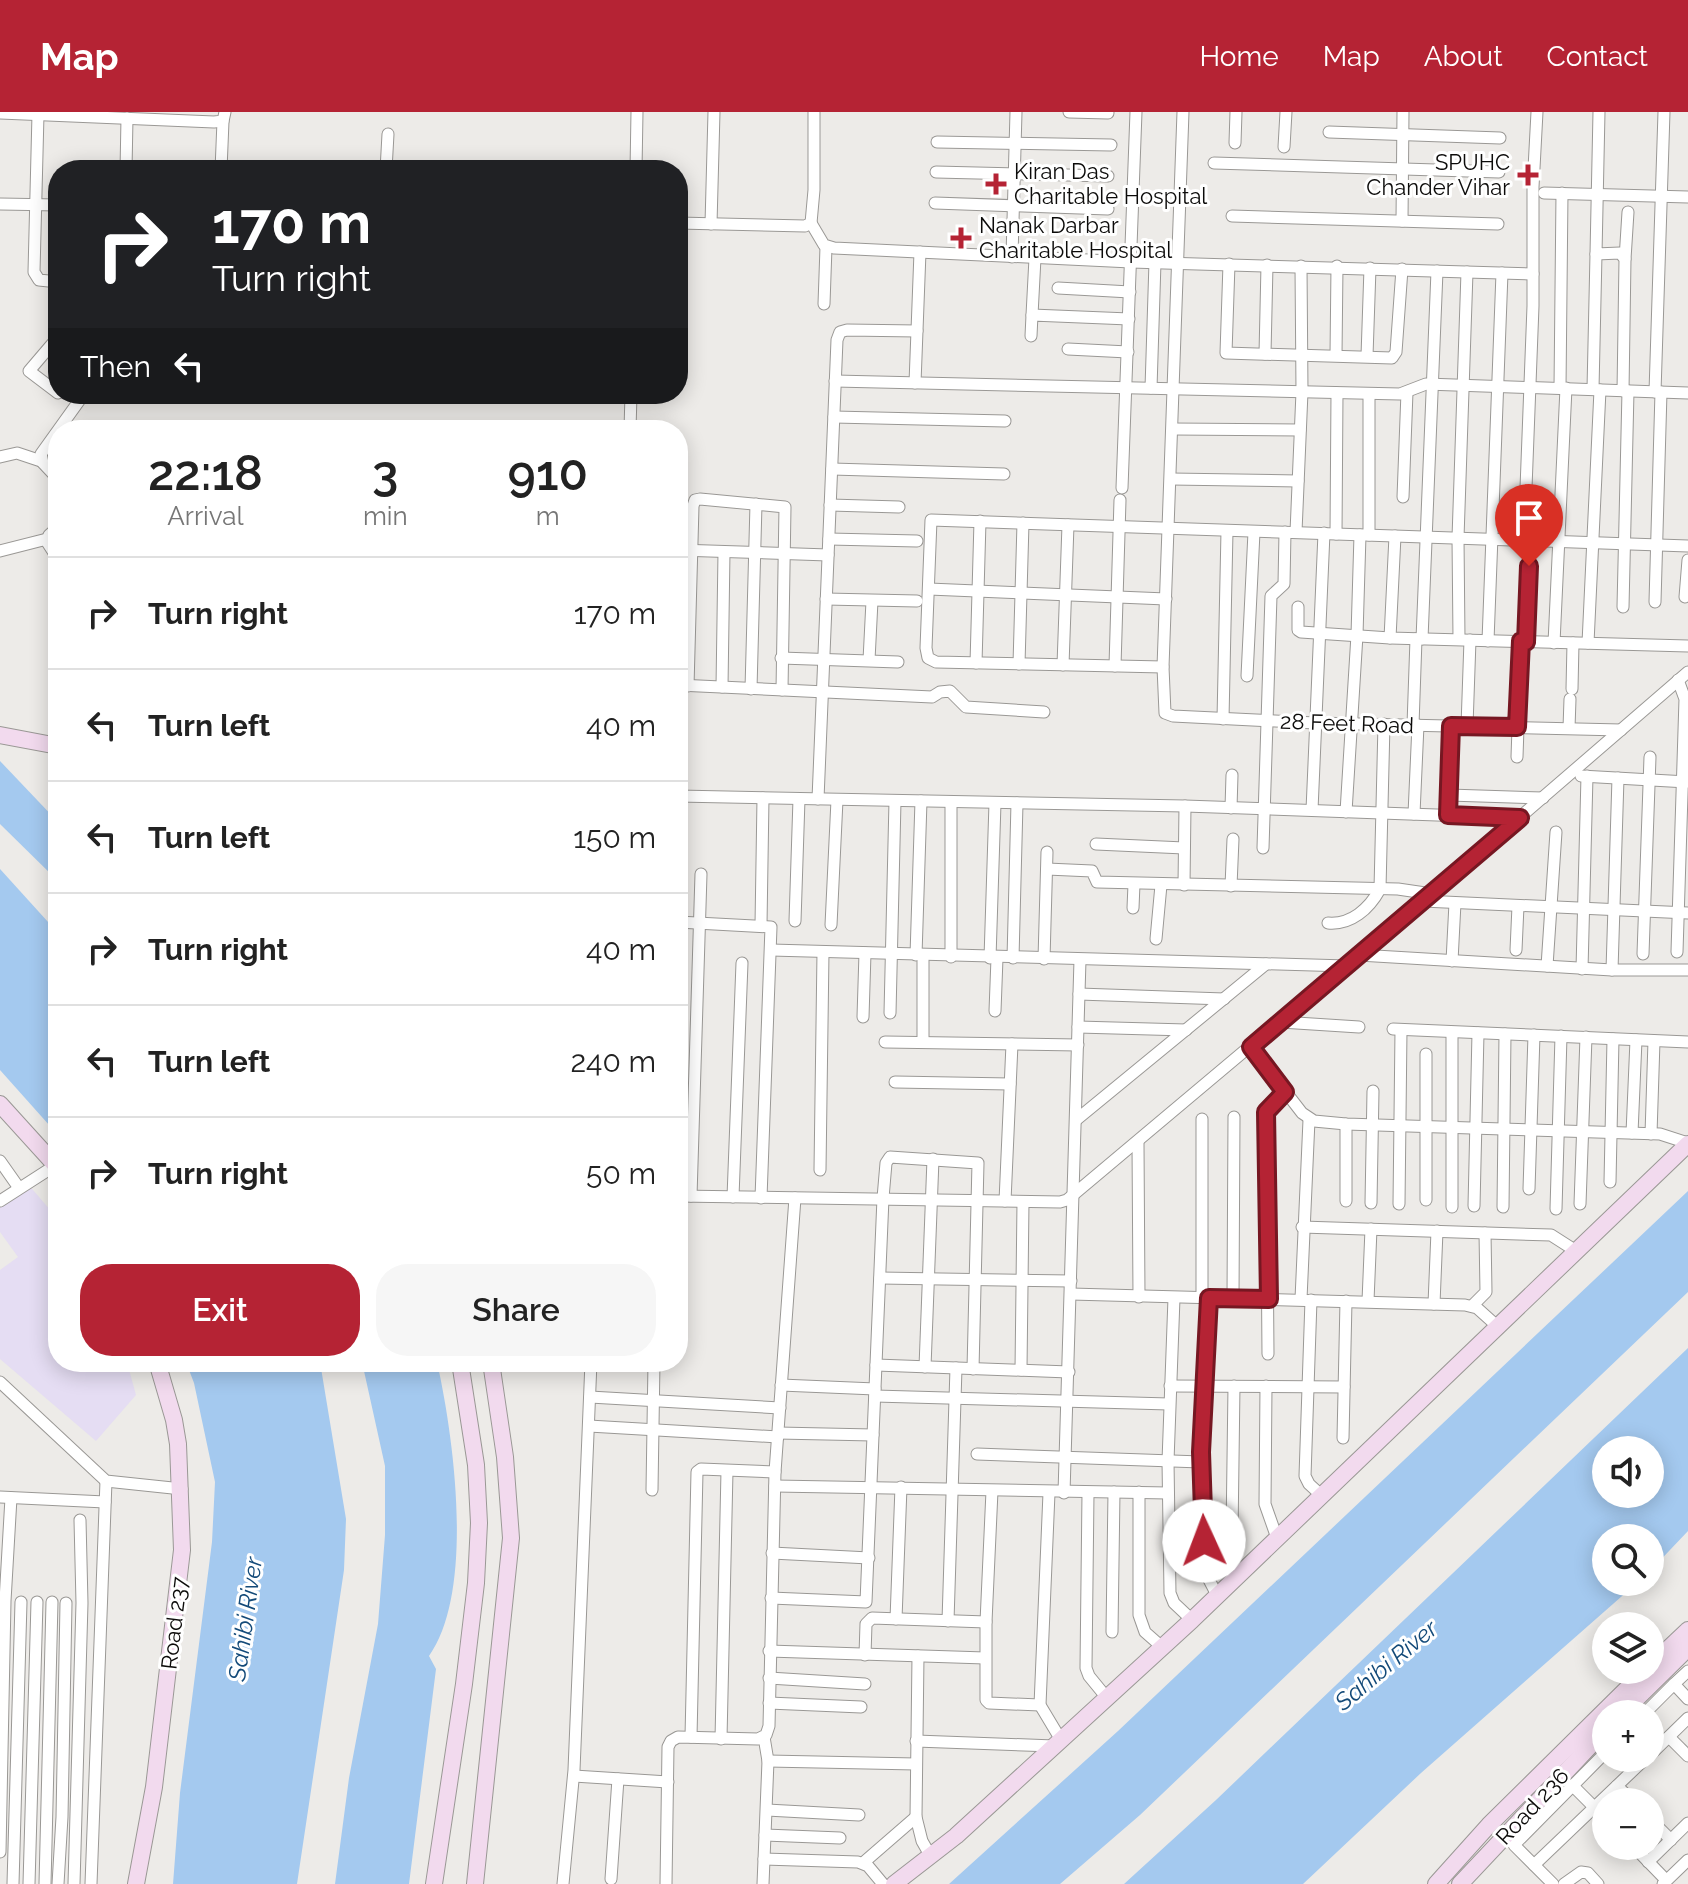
<!DOCTYPE html>
<meta charset="utf-8">
<style>
body{margin:0;font-family:Raleway,sans-serif;background:#f6f6f6;color:#222;height:100vh;display:flex;flex-direction:column;font-size:30px;white-space:nowrap}
*{box-sizing:border-box;margin:0}
p{font-size:26px;color:#767676}
.icon{flex:none;width:44px;height:44px;fill:none;stroke:currentColor;stroke-width:2;stroke-linecap:round;stroke-linejoin:round}
.map{position:relative;flex:1;overflow:hidden}
.drawer{position:absolute;left:48px;top:308px;width:640px;height:952px;display:flex;flex-direction:column;background:#fff;border-radius:32px;box-shadow:0 4px 20px #0003}
.drawer>*{flex:none}
.banner{position:absolute;left:48px;top:48px;width:640px;height:244px;border-radius:32px;box-shadow:0 4px 20px #0003;background:#202124;color:#fff;overflow:hidden}
.tools{position:absolute;left:1592px;top:1324px;display:grid;gap:16px}
.tools a{display:grid;place-items:center;width:72px;height:72px;border-radius:50%;background:#fff;box-shadow:0 4px 20px #0003;font-size:40px}
.pin{position:absolute;display:grid;place-items:center;width:68px;height:68px;color:#fff;margin:-82px -34px;border-radius:50% 50% 50% 0;rotate:-45deg;box-shadow:0 0 8px #0007}
.pin .icon{rotate:45deg}
.me{position:absolute;width:88px;margin:-44px;rotate:358deg;stroke-linejoin:round;filter:drop-shadow(0 0 6px #0008)}
.turn{display:flex;align-items:center;gap:28px;height:168px;padding:0 32px;font-size:36px}
.turn .icon{width:104px;height:104px;stroke-width:2.5}
.turn b{display:block;font-size:56px;line-height:68px}
.then{display:flex;align-items:center;height:76px;padding:0 32px;background:#0003;gap:16px;font-size:30px}
.eta{display:flex;justify-content:space-evenly;align-items:center;height:136px;text-align:center}
.eta b{font-size:48px;font-weight:600;line-height:56px}
.button{display:flex;gap:16px;margin-top:auto;padding:16px 32px}
.button a{flex:1;height:92px;border-radius:32px;background:#b52334;color:#fff;font-size:32px;font-weight:600;line-height:92px;text-align:center}
.button a+a{background:#f6f6f6;color:#222}
ul{padding:0;list-style:none}
li{display:flex;align-items:center;gap:24px;height:112px;padding:0 32px;border-top:2px solid #e0e0e0}
li div{flex:1}
li b{display:block;font-size:30px}
li em{font-style:normal}
header{display:flex;align-items:center;gap:48px;box-sizing:border-box;height:112px;padding:0 40px;background:#b52334;color:#fff}
header strong{font-size:38px}
nav{display:flex;gap:44px;margin-inline-start:auto;font-size:28px}
.map>svg:first-child{display:block}
.education{fill:#e5ddf3}
.water{fill:#a4c9ef;fill-rule:evenodd}
.lines{fill:none;stroke-linecap:round;stroke-linejoin:round}
.street-casing{stroke:#9a9895;stroke-width:13}
.secondary-casing{stroke:#9a9895;stroke-width:18}
.street{stroke:#fff;stroke-width:11}
.secondary{stroke:#f2daee;stroke-width:16}
.route-casing{stroke:#761722;stroke-width:20}
.route{stroke:#b52334;stroke-width:14}
.poi-dot{fill:#b52334;stroke:#fff;stroke-width:3}
.labels{text-anchor:middle;dominant-baseline:central;stroke-width:6;stroke-linejoin:round;paint-order:stroke}
.poi-label{font-size:22px;fill:#0c0b0a;stroke:#fff;text-anchor:start}
.street-label{font-size:22px;fill:#0c0b0a;stroke:#fff}
.water-label{font-size:24px;font-style:italic;fill:#134a79;stroke:#fff}
</style>
<header>
<strong>Map</strong>
<nav><a>Home</a><a>Map</a><a>About</a><a>Contact</a></nav>
</header>
<div class="map">
<svg width="1688" height="1772" viewBox="0 0 1688 1772">
<rect width="100%" height="100%" fill="#edebe8"/>
<!-- education -->
<polygon class="education" points="27,1071 58,1107 58,1250 127,1250 136,1283 96,1329 0,1247 0,1158 18,1145 0,1120 0,1092"/>
<!-- water -->
<g class="water">
<polygon points="0,649 58,710 58,769 0,712"/>
<polygon points="0,757 58,821 58,1023 0,958"/>
<polygon points="1688,1079 1688,1180 1140,1703 1060,1772 949,1772 1118,1619"/>
<path d="M1688,1236V1419L1650,1459V1426H1606V1470H1638L1421,1661L1303,1772H1124L1216,1688ZM1606,1338H1650V1382H1606Z"/>
<polygon points="186,1250 320,1250 346,1407 344,1458 297,1772 173,1772 180,1681 212,1430 215,1370 194,1271"/>
<path d="M362,1250H437C454,1326 475,1479 429,1544L436,1557L409,1772H335L349,1666L378,1512L385,1423V1354Z"/>
</g>
<g class="lines">
<!-- street casing -->
<g class="street-casing">
<g id="street">
<polyline points="1069,0 1108,1"/>
<polyline points="1183,0 1163,555 1165,601 1173,604 1315,611 1621,618"/>
<polyline points="1599,0 1596,142 1620,141 1625,147 1623,279"/>
<polyline points="0,1 214,10 223,9 225,0"/>
<polyline points="38,2 34,160 39,168 58,170"/>
<polyline points="1329,20 1500,26"/>
<polyline points="937,30 1111,33"/>
<polyline points="1235,31 1236,0"/>
<polyline points="1284,35 1286,0"/>
<polyline points="1214,51 1499,60"/>
<polyline points="126,58 127,6"/>
<polyline points="221,58 223,9"/>
<polyline points="386,58 388,22"/>
<polyline points="636,58 637,0"/>
<polyline points="936,60 1108,64"/>
<polyline points="1544,81 1688,85"/>
<polyline points="935,91 1108,97"/>
<polyline points="0,92 58,93"/>
<polyline points="1232,104 1498,112"/>
<polyline points="1402,109 1403,0"/>
<polyline points="678,111 805,114 811,111 814,78 814,0"/>
<polyline points="811,111 824,133 834,136 1131,150 1533,162"/>
<polyline points="711,112 714,0"/>
<polyline points="1012,145 1016,0"/>
<polyline points="1625,147 1628,100"/>
<polyline points="1229,152 1226,241 1392,246 1396,240 1402,157"/>
<polyline points="1058,176 1130,180"/>
<polyline points="824,192 826,135"/>
<polyline points="1032,203 1035,146"/>
<polyline points="1031,224 1032,203 1129,207"/>
<polyline points="58,225 29,259 58,281"/>
<polyline points="1068,237 1128,240"/>
<polyline points="1265,242 1267,153"/>
<polyline points="1336,243 1337,154"/>
<polyline points="1367,244 1370,156"/>
<polyline points="835,269 1400,282 1426,272 1688,281"/>
<polyline points="915,271 920,140"/>
<polyline points="1151,276 1155,150"/>
<polyline points="1560,276 1562,81"/>
<polyline points="1593,277 1596,142"/>
<polyline points="1655,280 1664,0"/>
<polyline points="834,305 1005,309"/>
<polyline points="1173,317 1300,318"/>
<polyline points="630,318 631,282"/>
<polyline points="0,345 17,341 41,349"/>
<polyline points="832,357 1004,362"/>
<polyline points="58,367 43,351 41,342 84,282"/>
<polyline points="1171,367 1298,369"/>
<polyline points="1122,376 1136,0"/>
<polyline points="1403,385 1407,280"/>
<polyline points="830,393 899,395"/>
<polyline points="58,415 49,423 47,430 58,447"/>
<polyline points="1296,420 1302,280 1301,154"/>
<polyline points="1336,422 1337,281"/>
<polyline points="1369,423 1369,282"/>
<polyline points="829,427 917,429"/>
<polyline points="1524,428 1533,194 1533,75 1537,0"/>
<polyline points="678,438 828,443"/>
<polyline points="0,439 47,427"/>
<polyline points="929,477 1166,487"/>
<polyline points="1685,485 1688,448"/>
<polyline points="826,487 917,489"/>
<polyline points="1655,490 1661,280"/>
<polyline points="1298,495 1298,518 1301,520 1390,526 1688,534"/>
<polyline points="1623,495 1628,279"/>
<polyline points="1390,526 1395,424"/>
<polyline points="1422,527 1437,159"/>
<polyline points="1459,527 1458,426 1467,160"/>
<polyline points="1488,529 1502,161"/>
<polyline points="1526,530 1529,429"/>
<polyline points="1554,531 1566,276"/>
<polyline points="1588,531 1600,278"/>
<polyline points="781,546 898,550"/>
<polyline points="869,548 872,489"/>
<polyline points="976,551 980,409"/>
<polyline points="1019,552 1023,411"/>
<polyline points="1063,553 1068,413"/>
<polyline points="1115,554 1120,388"/>
<polyline points="1163,555 936,550 928,546 926,536 931,408 1688,434"/>
<polyline points="1247,564 1254,420"/>
<polyline points="678,573 932,585 940,580 950,579 966,595 1044,600"/>
<polyline points="688,574 693,394 695,388 700,387 785,395 782,578"/>
<polyline points="722,575 724,440"/>
<polyline points="751,577 756,392"/>
<polyline points="1572,577 1573,531"/>
<polyline points="1223,607 1227,419"/>
<polyline points="1413,613 1416,527"/>
<polyline points="1467,614 1470,528"/>
<polyline points="1569,616 1570,587"/>
<polyline points="1517,645 1521,529"/>
<polyline points="1581,664 1687,670"/>
<polyline points="1449,683 1543,686"/>
<polyline points="678,684 1185,694 1520,706"/>
<polyline points="818,687 837,228 840,220 847,218 917,219"/>
<polyline points="951,690 951,845"/>
<polyline points="1231,696 1232,663"/>
<polyline points="1312,698 1324,421"/>
<polyline points="1346,700 1357,523 1360,423"/>
<polyline points="1414,702 1418,613"/>
<polyline points="1448,703 1451,614"/>
<polyline points="1096,732 1184,736"/>
<polyline points="1263,736 1271,484 1284,472 1285,420"/>
<polyline points="1047,757 1092,759 1097,770 1398,777 1432,782"/>
<polyline points="1184,773 1185,694"/>
<polyline points="1231,774 1233,727"/>
<polyline points="1423,789 1688,801"/>
<polyline points="1133,796 1134,772"/>
<polyline points="795,809 799,687"/>
<polyline points="678,810 771,815 761,1086"/>
<path d="M1328,811C1351,813 1369,797 1380,777L1384,612"/>
<polyline points="761,813 763,686"/>
<polyline points="831,813 837,688"/>
<polyline points="1156,827 1161,773"/>
<polyline points="771,838 1347,854"/>
<polyline points="1516,838 1518,794"/>
<polyline points="1677,840 1685,587 1678,568"/>
<polyline points="1643,842 1650,645"/>
<polyline points="916,843 921,689"/>
<polyline points="1359,843 1612,858 1688,858"/>
<polyline points="990,846 995,691"/>
<polyline points="1013,846 1017,691"/>
<polyline points="1044,847 1047,740"/>
<polyline points="1452,849 1455,791"/>
<polyline points="1547,854 1556,720"/>
<polyline points="1582,857 1587,664"/>
<polyline points="1612,858 1618,666"/>
<polyline points="1079,882 1224,887"/>
<polyline points="995,899 997,846"/>
<polyline points="890,901 895,689"/>
<polyline points="863,905 865,841"/>
<polyline points="1281,910 1359,915"/>
<polyline points="1078,915 1186,918"/>
<polyline points="1393,917 1688,930"/>
<polyline points="885,930 1078,933"/>
<polyline points="923,930 923,844"/>
<polyline points="1251,935 1302,1001 1314,1009 1346,1012 1660,1022 1688,1031"/>
<polyline points="895,970 1010,972"/>
<polyline points="1202,1007 1202,1186"/>
<polyline points="1076,1008 1266,852"/>
<polyline points="1632,1021 1636,928"/>
<polyline points="1651,1022 1654,929"/>
<polyline points="1138,1031 1139,1185"/>
<polyline points="0,1049 19,1076"/>
<polyline points="820,1058 823,840"/>
<polyline points="1610,1070 1613,927"/>
<polyline points="1529,1077 1534,923"/>
<polyline points="678,1084 1060,1090 1067,1088 1417,794 1688,560"/>
<polyline points="691,1084 701,762"/>
<polyline points="733,1085 742,851"/>
<polyline points="1426,1088 1426,942"/>
<polyline points="0,1089 56,1053"/>
<polyline points="1005,1089 1012,932"/>
<polyline points="1346,1089 1346,1012"/>
<polyline points="1371,1091 1373,979"/>
<polyline points="1399,1092 1401,918"/>
<polyline points="1580,1092 1586,925"/>
<polyline points="1474,1094 1478,921"/>
<polyline points="1452,1095 1452,921"/>
<polyline points="1503,1095 1505,922"/>
<polyline points="1556,1097 1561,924"/>
<polyline points="1302,1115 1551,1123 1576,1139"/>
<polyline points="880,1166 1071,1169"/>
<polyline points="1071,1182 1465,1193 1477,1196 1497,1214"/>
<polyline points="1174,1186 1168,1349 1170,1481 1174,1491 1192,1508"/>
<polyline points="1209,1186 1201,1350 1205,1460 1217,1483"/>
<polyline points="1233,1186 1234,1005"/>
<polyline points="1301,1187 1309,1008"/>
<polyline points="1311,1188 1305,1364 1309,1372 1321,1383"/>
<polyline points="1368,1189 1371,1117"/>
<polyline points="1434,1192 1437,1119"/>
<polyline points="1472,1194 1486,1180 1485,1121"/>
<polyline points="1268,1242 1266,1000 1285,980"/>
<polyline points="876,1253 1069,1260"/>
<polyline points="925,1255 933,1047"/>
<polyline points="1021,1258 1023,1090"/>
<polyline points="0,1270 106,1369 182,1377"/>
<polyline points="781,1273 875,1277"/>
<polyline points="1170,1274 1344,1275"/>
<polyline points="1266,1274 1265,1392 1277,1426"/>
<polyline points="875,1284 1169,1292"/>
<polyline points="590,1285 780,1296"/>
<polyline points="589,1314 778,1325"/>
<polyline points="778,1321 873,1323"/>
<polyline points="1343,1326 1346,1189"/>
<polyline points="977,1342 1201,1350"/>
<polyline points="775,1374 1168,1381"/>
<polyline points="652,1378 654,1250"/>
<polyline points="992,1379 986,1510 986,1588 989,1591 1040,1593"/>
<polyline points="1139,1380 1139,1503 1145,1520 1162,1535"/>
<polyline points="1049,1381 1040,1593 1061,1628"/>
<polyline points="1064,1381 1080,848"/>
<polyline points="1088,1381 1086,1556 1089,1564 1107,1586"/>
<polyline points="0,1385 105,1390"/>
<polyline points="1232,1422 1234,1274"/>
<polyline points="772,1441 869,1446"/>
<polyline points="771,1486 866,1490 883,1086 886,1051 890,1045 978,1051 973,1257"/>
<polyline points="896,1507 901,1375"/>
<polyline points="948,1509 956,1256"/>
<polyline points="1112,1520 1114,1380"/>
<polyline points="769,1539 985,1546"/>
<polyline points="865,1543 866,1512 872,1506 986,1510"/>
<polyline points="918,1544 916,1705 922,1729 930,1743"/>
<polyline points="769,1566 865,1572"/>
<polyline points="1674,1572 1688,1559"/>
<polyline points="769,1591 861,1595"/>
<polyline points="1644,1602 1674,1572 1688,1587"/>
<polyline points="691,1625 697,1360 701,1357 775,1360"/>
<polyline points="1669,1625 1688,1644"/>
<polyline points="721,1627 727,1359"/>
<polyline points="916,1629 1054,1634"/>
<polyline points="1650,1643 1688,1606"/>
<polyline points="768,1649 916,1652"/>
<polyline points="574,1664 668,1670"/>
<polyline points="1572,1673 1606,1707"/>
<polyline points="1617,1674 1634,1690"/>
<polyline points="767,1698 859,1703"/>
<polyline points="1650,1707 1671,1728"/>
<polyline points="765,1723 840,1726"/>
<polyline points="1633,1734 1666,1768"/>
<polyline points="0,1740 5,1489 11,1386"/>
<polyline points="764,1747 858,1750 868,1754 883,1772"/>
<polyline points="1648,1750 1688,1711"/>
<polyline points="863,1751 916,1705"/>
<polyline points="1534,1753 1646,1646"/>
<polyline points="611,1767 618,1667"/>
<polyline points="13,1772 21,1490"/>
<polyline points="29,1772 37,1490"/>
<polyline points="45,1772 52,1490"/>
<polyline points="58,1772 62,1705 66,1491"/>
<polyline points="74,1772 82,1491 80,1408"/>
<polyline points="91,1772 106,1369"/>
<polyline points="563,1772 574,1658 591,1250"/>
<polyline points="666,1772 668,1635 671,1629 678,1625 758,1627 766,1623 769,1614 775,1360 795,1086"/>
<polyline points="763,1772 768,1649 764,1625"/>
<polyline points="1553,1772 1514,1733 1606,1640"/>
<polyline points="1564,1772 1581,1760 1588,1761 1598,1772"/>
<polyline points="1663,1772 1688,1748"/>
</g>
</g>
<!-- secondary casing -->
<g class="secondary-casing">
<g id="secondary">
<polyline points="0,623 58,634"/>
<polyline points="0,992 58,1056"/>
<polyline points="1650,1554 1688,1518"/>
<polyline points="1621,1602 1688,1536"/>
<polyline points="136,1772 154,1675 182,1438 178,1332 174,1308 157,1250"/>
<polyline points="434,1772 464,1572 476,1471 479,1411 476,1353 460,1250"/>
<polyline points="475,1772 511,1426 505,1345 491,1250"/>
<polyline points="894,1772 956,1724 1192,1508 1688,1032"/>
<polyline points="1436,1772 1489,1713 1646,1558"/>
<polyline points="1460,1772 1606,1617"/>
</g>
</g>
<!-- street -->
<use href="#street" class="street"/>
<!-- secondary -->
<use href="#secondary" class="secondary"/>
</g>
<g class="lines">
<!-- route casing -->
<g class="route-casing">
<polyline id="route" points="1204,1429 1201,1340 1209,1186 1269,1187 1266,1000 1285,980 1251,935 1520,706 1448,703 1451,614 1517,615 1521,529 1526,530 1529,454"/>
</g>
<!-- route -->
<use href="#route" class="route"/>
</g>
<!-- markers -->
<g class="poi-dot">
<path d="M1524 51h8v8h8v8h-8v8h-8v-8h-8v-8h8z"/>
<path d="M992 60h8v8h8v8h-8v8h-8v-8h-8v-8h8z"/>
<path d="M957 114h8v8h8v8h-8v8h-8v-8h-8v-8h8z"/>
</g>
<g class="labels">
<!-- poi labels -->
<g class="poi-label">
<text x="1510" y="50" text-anchor="end">SPUHC<tspan x="1510" dy="25">Chander Vihar</tspan></text>
<text x="1014" y="59">Kiran Das<tspan x="1014" dy="25">Charitable Hospital</tspan></text>
<text x="979" y="113">Nanak Darbar<tspan x="979" dy="25">Charitable Hospital</tspan></text>
</g>
<!-- street labels -->
<g class="street-label">
<text transform="translate(1347 611) rotate(2)">28 Feet Road</text>
<text transform="translate(174 1511) rotate(-83)">Road 237</text>
<text transform="translate(1532 1694) rotate(-47)">Road 236</text>
</g>
<!-- water labels -->
<g class="water-label">
<text transform="translate(245 1507) rotate(-82)">Sahibi River</text>
<text transform="translate(1386 1553) rotate(-40)">Sahibi River</text>
</g>
</g>
</svg>
<div class="tools">
<a><svg class="icon" aria-label="sound" viewBox="0 0 24 24"><path d="M4 9h4l5-4v14l-5-4H4zM17 9q2 3 0 6"/></svg></a>
<a><svg class="icon" aria-label="search" viewBox="0 0 24 24"><circle cx="10" cy="10" r="6"/><path d="M15 15l6 6"/></svg></a>
<a><svg class="icon" aria-label="layers" viewBox="0 0 24 24"><path d="M12 4l9 5-9 5-9-5zM3 14l9 5 9-5"/></svg></a>
<a>+</a>
<a>−</a>
</div>
<div class="pin" style="left:1529px;top:454px;background:#d93025"><svg class="icon" aria-label="arrive" viewBox="0 0 24 24"><path d="M6 21V4h12l-3 4 3 4H6"/></svg></div>
<svg class="me" style="left:1204px;top:1429px" viewBox="-20 -20 40 40"><circle r="19" fill="#fff"/><path d="M0-13L10 11 0 6-10 11z" fill="#b52334"/></svg>
<div class="banner">
<div class="turn"><svg class="icon" aria-label="right" viewBox="0 0 24 24"><path d="M7 20v-9h11M14 6l5 5-5 5"/></svg><div><b>170 m</b>Turn right</div></div>
<div class="then">Then<svg class="icon" aria-label="left" viewBox="0 0 24 24"><path d="M17 20v-9H6M10 6l-5 5 5 5"/></svg></div>
</div>
<section class="drawer">
<div class="eta">
<div><b>22:18</b><p>Arrival</p></div>
<div><b>3</b><p>min</p></div>
<div><b>910</b><p>m</p></div>
</div>
<ul>
<li><svg class="icon" aria-label="right" viewBox="0 0 24 24"><path d="M7 20v-9h11M14 6l5 5-5 5"/></svg><div><b>Turn right</b></div><em>170 m</em></li>
<li><svg class="icon" aria-label="left" viewBox="0 0 24 24"><path d="M17 20v-9H6M10 6l-5 5 5 5"/></svg><div><b>Turn left</b></div><em>40 m</em></li>
<li><svg class="icon" aria-label="left" viewBox="0 0 24 24"><path d="M17 20v-9H6M10 6l-5 5 5 5"/></svg><div><b>Turn left</b></div><em>150 m</em></li>
<li><svg class="icon" aria-label="right" viewBox="0 0 24 24"><path d="M7 20v-9h11M14 6l5 5-5 5"/></svg><div><b>Turn right</b></div><em>40 m</em></li>
<li><svg class="icon" aria-label="left" viewBox="0 0 24 24"><path d="M17 20v-9H6M10 6l-5 5 5 5"/></svg><div><b>Turn left</b></div><em>240 m</em></li>
<li><svg class="icon" aria-label="right" viewBox="0 0 24 24"><path d="M7 20v-9h11M14 6l5 5-5 5"/></svg><div><b>Turn right</b></div><em>50 m</em></li>
</ul>
<div class="button"><a>Exit</a><a>Share</a></div>
</section>
</div>
